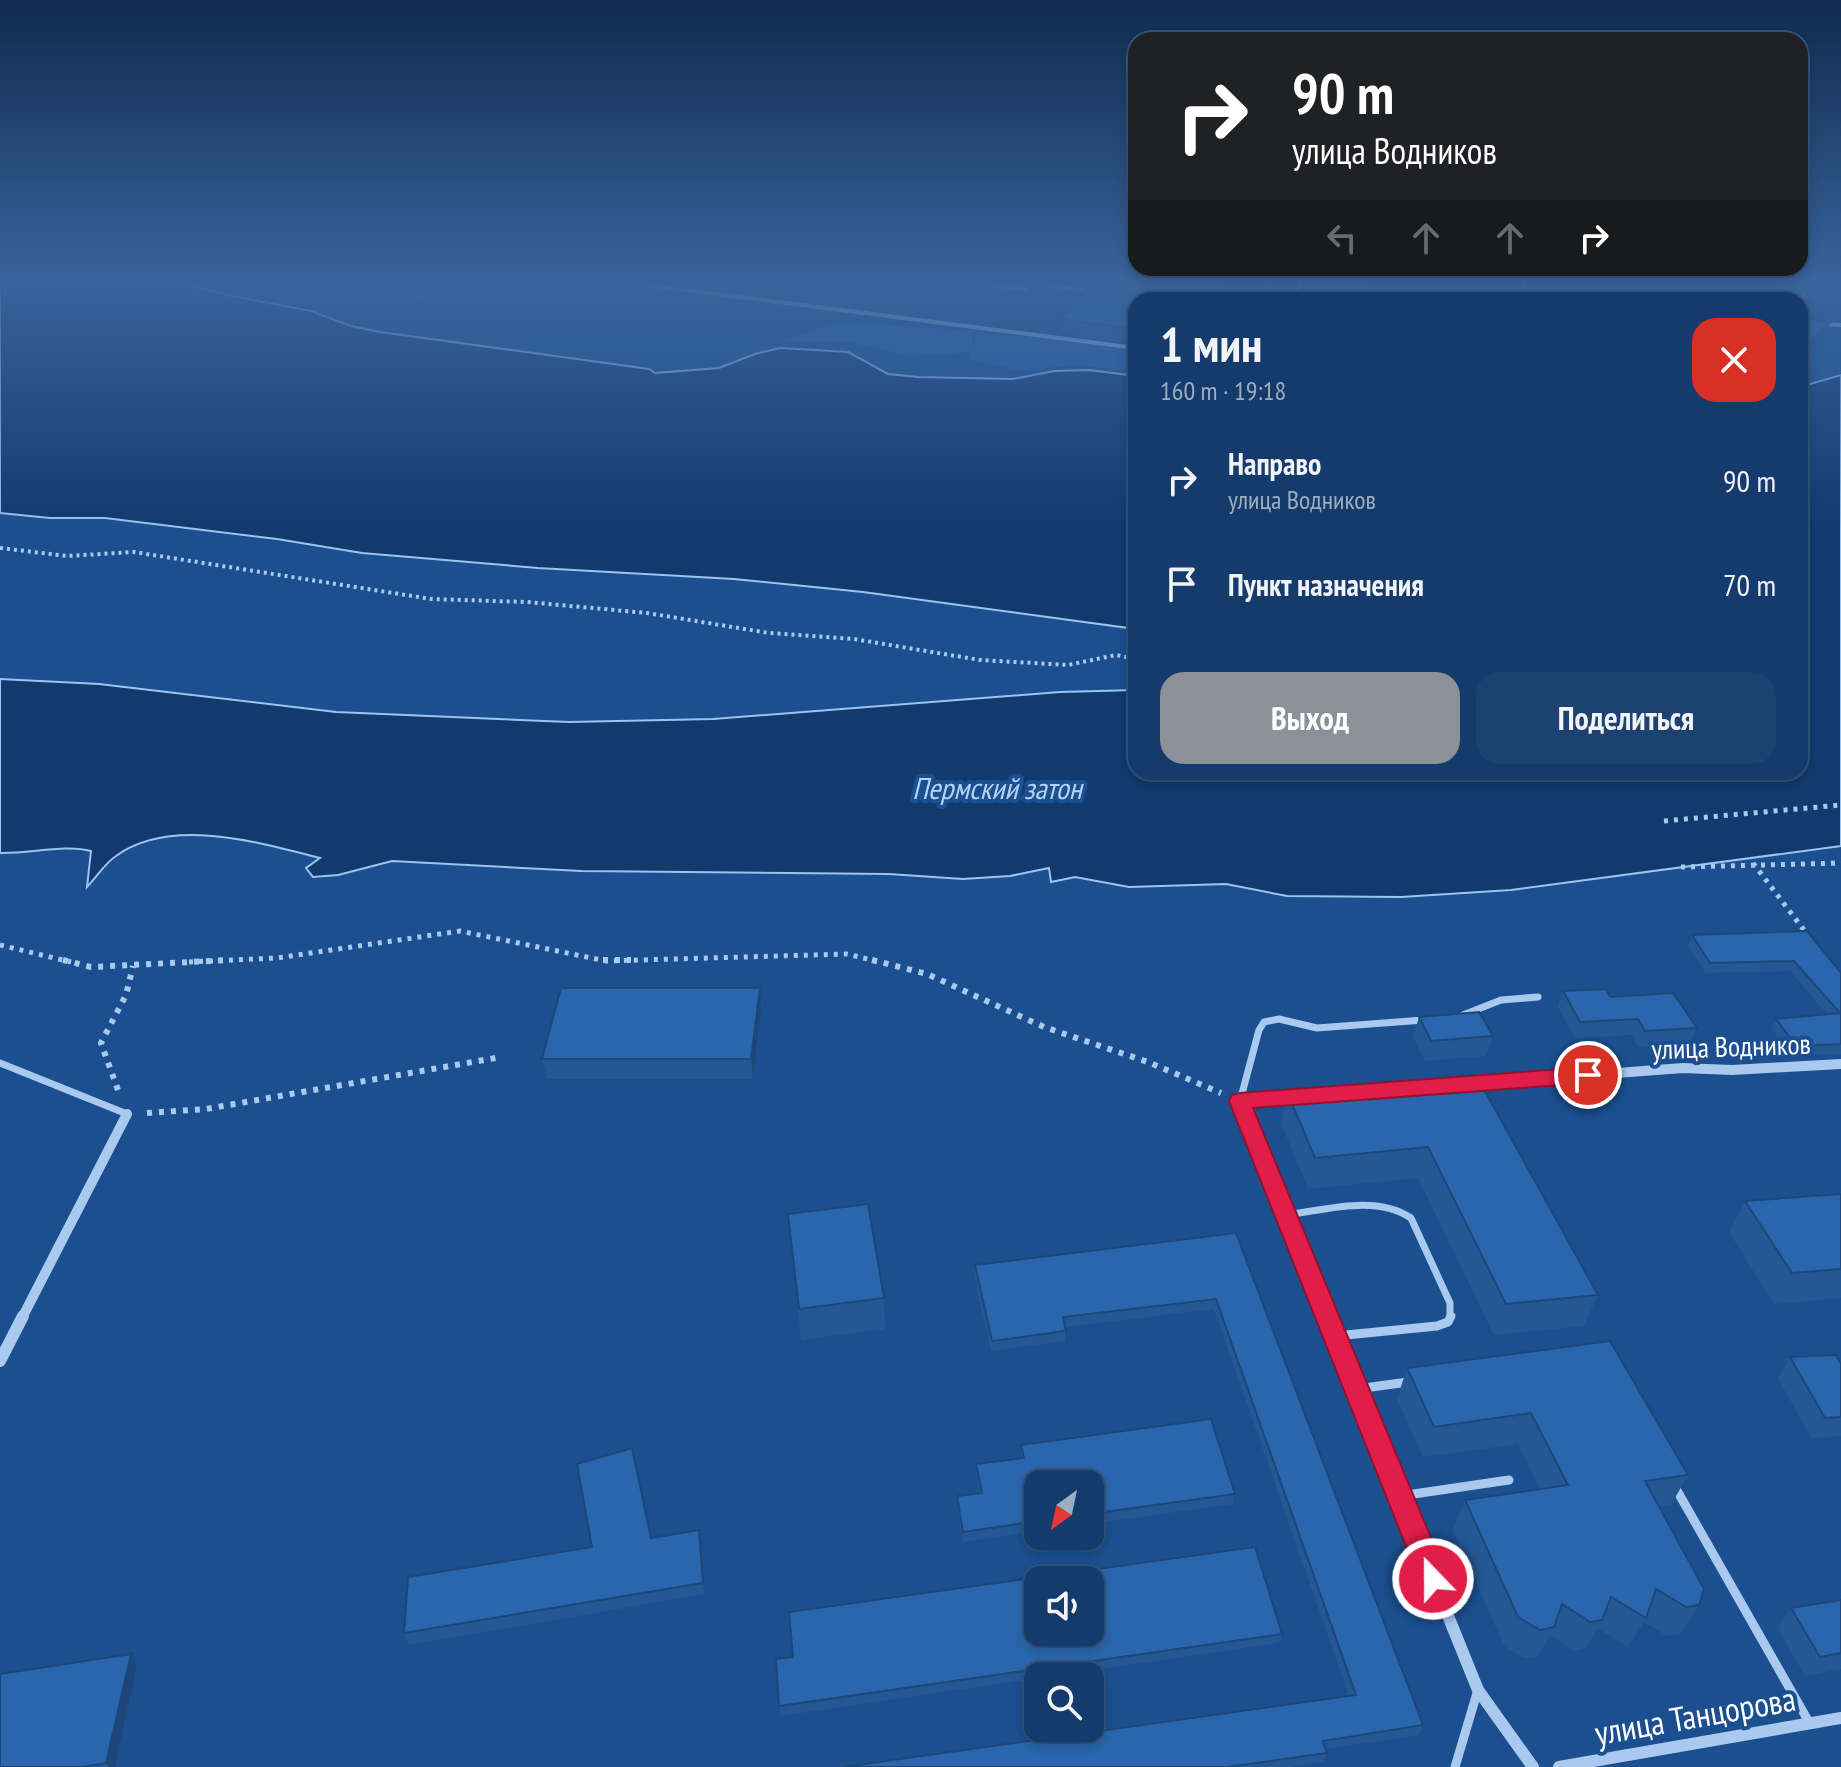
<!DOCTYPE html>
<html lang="ru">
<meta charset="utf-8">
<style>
body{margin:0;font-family:"PT Sans Narrow",sans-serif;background:#1d4271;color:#f1f3f6;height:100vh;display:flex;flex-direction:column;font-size:30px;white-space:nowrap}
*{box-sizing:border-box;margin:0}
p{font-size:26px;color:#9dadc1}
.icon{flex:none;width:44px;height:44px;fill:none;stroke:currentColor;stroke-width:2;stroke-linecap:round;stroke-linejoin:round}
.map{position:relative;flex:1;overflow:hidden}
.side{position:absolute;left:1128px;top:292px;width:680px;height:488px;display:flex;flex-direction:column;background:#143b6b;border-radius:24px;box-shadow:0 4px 12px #0003,0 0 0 2px #33557e}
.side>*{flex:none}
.banner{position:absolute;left:1128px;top:32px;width:680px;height:244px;border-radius:24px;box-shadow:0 4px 12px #0003,0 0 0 2px #33557e;background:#202124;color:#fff;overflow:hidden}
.needle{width:52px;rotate:213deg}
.tools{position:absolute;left:1024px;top:1470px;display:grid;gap:16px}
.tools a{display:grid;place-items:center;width:80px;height:80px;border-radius:16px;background:#143b6b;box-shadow:0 4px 12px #0003,0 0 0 2px #33557e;font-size:40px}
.pin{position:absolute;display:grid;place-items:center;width:68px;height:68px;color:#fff;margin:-34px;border:4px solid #fff;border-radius:50%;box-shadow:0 2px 8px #0007}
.me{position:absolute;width:88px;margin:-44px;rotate:338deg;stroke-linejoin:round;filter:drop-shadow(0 0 6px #0008)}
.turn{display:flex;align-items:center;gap:28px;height:168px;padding:0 32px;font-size:36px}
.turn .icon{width:104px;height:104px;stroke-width:2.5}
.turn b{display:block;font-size:56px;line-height:68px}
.lanes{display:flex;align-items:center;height:76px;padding:0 32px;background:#0003;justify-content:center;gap:40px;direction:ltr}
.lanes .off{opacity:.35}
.round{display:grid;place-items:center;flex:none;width:84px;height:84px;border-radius:24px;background:#1d4271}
.head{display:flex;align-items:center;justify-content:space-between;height:136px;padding:0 32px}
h1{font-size:48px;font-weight:700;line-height:60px}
.button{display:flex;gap:16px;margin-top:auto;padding:16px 32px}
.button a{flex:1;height:92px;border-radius:24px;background:#8c9099;color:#fff;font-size:32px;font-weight:700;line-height:92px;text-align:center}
.button a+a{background:#1d4271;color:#f1f3f6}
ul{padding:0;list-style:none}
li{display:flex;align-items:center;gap:24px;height:104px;padding:0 32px}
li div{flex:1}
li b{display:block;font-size:30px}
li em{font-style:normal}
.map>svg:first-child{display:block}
.green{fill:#2461a8}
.water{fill:#123a6d;stroke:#9cc4f0;stroke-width:2}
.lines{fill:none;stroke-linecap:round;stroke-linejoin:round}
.path-far2{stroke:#a9c9ee;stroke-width:4;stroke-dasharray:3 4;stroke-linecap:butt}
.path-far1{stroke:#a9c9ee;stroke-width:5;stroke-dasharray:4 6;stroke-linecap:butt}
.path{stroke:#a9c9ee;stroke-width:6;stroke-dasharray:5 7;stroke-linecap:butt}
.service-far2{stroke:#a9c9ee;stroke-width:4}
.service-far1{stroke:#a9c9ee;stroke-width:7}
.service{stroke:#a9c9ee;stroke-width:9}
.minor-far1{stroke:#a9c9ee;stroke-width:10}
.minor{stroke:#a9c9ee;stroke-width:12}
.wall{fill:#245895}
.shaded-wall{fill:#1d4779}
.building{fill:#2a66ad;stroke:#1d4779;stroke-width:2;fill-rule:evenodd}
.route{fill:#e11d48;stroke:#92132f;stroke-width:2}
.labels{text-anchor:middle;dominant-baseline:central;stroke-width:8;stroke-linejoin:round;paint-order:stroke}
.street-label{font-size:28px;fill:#fff;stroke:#1b4f8f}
.water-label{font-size:30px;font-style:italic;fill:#b5d3f5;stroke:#1b4f8f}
.near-street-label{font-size:34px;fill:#fff;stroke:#1b4f8f}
</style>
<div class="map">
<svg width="1841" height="1767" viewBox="0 0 1841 1767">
<rect width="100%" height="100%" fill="#1b4f8f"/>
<!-- green -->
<g class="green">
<polygon points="346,283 444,283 437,304"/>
<polygon points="840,322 971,331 972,348 977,332 1136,348 1136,372 1076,365 1020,371 969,359 970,352 910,356 848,342 778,342"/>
</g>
<!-- water -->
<g class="water">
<polygon points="0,283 180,283 232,296 311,311 351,326 380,332 649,369 655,373 719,368 755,354 780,348 848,352 888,374 918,377 1013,379 1054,371 1089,370 1136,376 1136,629 863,592 734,579 538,568 362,553 277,539 105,518 50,518 0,513"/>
<path d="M1841,375V846L1511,890L1401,897L1287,896L1226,884L1129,887L1075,877L1051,882L1049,868L1010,876L963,879L889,874L581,871L392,861L338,875L313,877L306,868L320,858C261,843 171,816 116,856C105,863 96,878 87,887L91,851C65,844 29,854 0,853V679L99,684L336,712L569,722L713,719L1060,692L1136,690V772H1800V387Z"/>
</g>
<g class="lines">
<!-- path-far2 -->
<polyline class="path-far2" points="0,548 67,556 134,552 431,599 527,602 647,613 769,633 854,639 980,660 1068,665 1116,655 1136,659"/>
<!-- path-far1 -->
<g class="path-far1">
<polyline points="1664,821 1841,805"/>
<polyline points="1753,863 1807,934"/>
<polyline points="1681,867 1841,863"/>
<polyline points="0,945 71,962"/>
<polyline points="189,962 277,958 460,931 606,961 847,954 880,962"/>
</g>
<!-- path -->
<g class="path">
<polyline points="63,960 91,967 230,960"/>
<polyline points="603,960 631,960"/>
<polyline points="872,960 927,974 1044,1027 1148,1062 1221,1093"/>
<polyline points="118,1090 101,1043 126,995 133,966"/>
<polyline points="147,1113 206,1109 501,1057"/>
</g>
<!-- service-far2 -->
<g class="service-far2">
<polyline points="631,283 1136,348"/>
<polyline points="970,283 1025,289"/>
<polyline points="1030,283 1090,291"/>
<polyline points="1521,299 1524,283"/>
<polyline points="1292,300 1301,283"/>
<polyline points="1511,300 1538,300"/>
<polyline points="1800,308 1804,292"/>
<polyline points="1823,324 1841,325"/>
</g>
<!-- service-far1 -->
<g class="service-far1">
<polyline points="1463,1015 1501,1000 1538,997"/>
<polyline points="0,1063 127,1114"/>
<polyline points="1240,1101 1259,1030 1264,1022 1279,1019 1317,1028 1424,1020"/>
<path d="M1286,1215C1325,1210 1376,1194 1411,1218L1450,1303V1318"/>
</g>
<!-- service -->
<g class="service">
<polyline points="1336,1336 1437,1326 1448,1322 1451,1316"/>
<polyline points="1357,1389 1408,1382"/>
<polyline points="1675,1487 1810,1724"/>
<polyline points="1400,1496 1509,1480"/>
<polyline points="1455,1767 1477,1693"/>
</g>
<!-- minor-far1 -->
<g class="minor-far1">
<polyline points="1470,1084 1683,1068 1732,1070 1841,1064"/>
<polyline points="1297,1097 1240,1101 1328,1318"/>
<polyline points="22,1318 127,1114"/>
</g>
<!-- minor -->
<g class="minor">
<polyline points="1327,1316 1478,1690 1533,1767"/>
<polyline points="0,1361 23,1316"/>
<polyline points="1559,1767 1841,1718"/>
</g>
</g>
<!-- wall -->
<g class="wall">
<polygon points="1090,283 1233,283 1222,300 1136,300 1136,344 1059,333 1060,319"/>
<polygon points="1692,935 1841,973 1841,1054 1791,1056 1772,1029 1776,1019 1827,1014 1790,971 1706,973 1688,945"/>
<polygon points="1563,991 1610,997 1697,1028 1689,1044 1639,1047 1631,1035 1575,1038 1558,1007"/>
<polygon points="761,1008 753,1079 547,1079 542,1059"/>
<polygon points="1419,1017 1493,1036 1486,1056 1425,1061 1413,1037"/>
<polygon points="1476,1075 1598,1295 1584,1326 1494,1335 1418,1178 1308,1189 1281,1123 1287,1092"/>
<polygon points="1841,1194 1841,1298 1774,1304 1729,1232 1745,1201"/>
<polygon points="788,1214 884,1298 885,1329 801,1340"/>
<polygon points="1236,1233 1423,1725 1419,1735 1325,1749 1327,1753 1323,1762 1289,1767 843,1767 1349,1696 1214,1309 1065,1327 1065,1341 991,1351 974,1275 975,1265"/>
<polygon points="1610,1341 1688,1475 1671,1505 1659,1506 1699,1605 1680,1634 1667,1636 1644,1622 1628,1647 1597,1628 1586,1648 1573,1651 1550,1635 1538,1656 1524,1658 1504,1646 1453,1530 1465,1500 1540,1489 1518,1444 1423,1457 1397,1399 1407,1368"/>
<polygon points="1790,1357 1841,1364 1841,1436 1811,1438 1778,1378"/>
<polygon points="1021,1445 1235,1494 1233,1504 1090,1524 1090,1484 1038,1484 1038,1531 963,1542 957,1506 957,1496 979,1493 976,1474 976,1464 1021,1458"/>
<polygon points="699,1530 705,1594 409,1645 404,1633"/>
<polygon points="1841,1600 1841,1669 1805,1676 1777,1627 1791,1608"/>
<polygon points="1282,1634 1279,1643 1053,1676 1038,1676 1038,1678 780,1716 779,1706"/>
<polygon points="131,1654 137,1664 115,1767 0,1767"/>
</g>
<!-- shaded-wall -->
<g class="shaded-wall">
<polygon points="1226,283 1233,283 1222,300 1214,300"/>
<polygon points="1830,323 1824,337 1800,359 1800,349"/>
<polygon points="760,988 761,1008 753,1079 751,1059"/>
<polygon points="699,1530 701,1542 705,1594 703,1583"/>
<polygon points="131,1654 137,1664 115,1767 109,1767 106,1763"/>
</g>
<!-- building -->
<g class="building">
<polygon points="1090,283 1100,283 1170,291 1175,288 1172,283 1226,283 1214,300 1136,300 1136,329 1060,319"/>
<polygon points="1308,283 1335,283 1495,300 1299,300"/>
<polygon points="1800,316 1830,323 1800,349"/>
<polygon points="1807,931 1841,973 1841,1044 1796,1046 1776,1019 1840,1013 1794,961 1710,963 1692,935"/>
<polygon points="561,988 760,988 751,1059 542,1059"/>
<polygon points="1606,989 1610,997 1673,993 1697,1028 1645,1031 1638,1019 1580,1022 1563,991"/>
<polygon points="1479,1012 1493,1036 1431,1041 1419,1017"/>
<polygon points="1476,1075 1598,1295 1506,1304 1428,1147 1315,1158 1287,1092"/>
<polygon points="1841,1194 1841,1269 1792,1273 1745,1201"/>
<polygon points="868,1204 884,1298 799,1309 788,1214"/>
<polygon points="1236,1233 1423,1725 1323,1741 1327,1753 1228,1767 843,1767 1356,1695 1216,1299 1063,1317 1066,1331 992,1341 975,1265"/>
<polygon points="1610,1341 1688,1475 1645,1481 1704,1589 1699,1605 1686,1607 1656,1589 1646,1618 1611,1597 1602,1620 1590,1622 1562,1604 1554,1627 1540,1630 1518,1617 1465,1500 1568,1485 1531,1413 1434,1427 1407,1368"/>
<polygon points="1836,1355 1841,1364 1841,1417 1825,1418 1790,1357"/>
<polygon points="1211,1419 1235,1494 1090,1514 1090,1484 1038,1484 1038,1521 963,1532 957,1496 982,1493 976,1464 1024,1458 1021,1445"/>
<polygon points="632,1448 651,1538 699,1530 703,1583 404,1633 408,1577 592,1547 577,1464"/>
<path d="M1255,1547L1282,1634L779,1706L776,1659L793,1657L789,1612ZM1038,1580H1090V1632H1038Z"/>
<polygon points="1841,1600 1841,1653 1820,1657 1791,1608"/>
<polygon points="131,1654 106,1763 82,1767 0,1767 0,1674"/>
</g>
<!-- sky -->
<linearGradient id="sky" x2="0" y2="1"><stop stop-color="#0f2b4f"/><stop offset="0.53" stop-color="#39639b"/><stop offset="1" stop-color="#39639b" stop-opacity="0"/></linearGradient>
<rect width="1841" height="530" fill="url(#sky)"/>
<!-- route -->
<polygon class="route" points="1588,1067 1595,1070 1598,1075 1595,1080 1588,1083 1253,1108 1448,1579 1443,1589 1433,1593 1423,1589 1419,1579 1229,1101 1232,1095 1240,1093"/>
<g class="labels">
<!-- street labels -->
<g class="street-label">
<text transform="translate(1731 1046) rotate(-2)">улица Водников</text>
</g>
<!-- water labels -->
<g class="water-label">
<text x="997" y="787">Пермский затон</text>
</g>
<!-- near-street labels -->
<g class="near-street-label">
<text transform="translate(1695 1715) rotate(-10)">улица Танцорова</text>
</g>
</g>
</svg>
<div class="tools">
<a><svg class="needle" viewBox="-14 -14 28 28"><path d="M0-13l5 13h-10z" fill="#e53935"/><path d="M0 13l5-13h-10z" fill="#9dadc1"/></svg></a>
<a><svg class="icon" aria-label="sound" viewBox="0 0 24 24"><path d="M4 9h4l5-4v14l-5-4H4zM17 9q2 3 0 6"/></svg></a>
<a><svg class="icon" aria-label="search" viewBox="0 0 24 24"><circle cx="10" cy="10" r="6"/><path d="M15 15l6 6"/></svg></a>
</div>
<div class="pin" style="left:1588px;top:1075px;background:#d93025"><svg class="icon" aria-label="arrive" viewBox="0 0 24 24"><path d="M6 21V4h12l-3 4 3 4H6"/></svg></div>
<svg class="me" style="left:1433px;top:1579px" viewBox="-20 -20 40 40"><circle r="17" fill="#e11d48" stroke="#fff" stroke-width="3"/><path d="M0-11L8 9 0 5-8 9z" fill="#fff"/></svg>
<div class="banner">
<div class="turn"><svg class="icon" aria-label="right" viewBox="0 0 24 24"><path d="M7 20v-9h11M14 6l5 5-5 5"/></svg><div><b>90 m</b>улица Водников</div></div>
<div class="lanes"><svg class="icon off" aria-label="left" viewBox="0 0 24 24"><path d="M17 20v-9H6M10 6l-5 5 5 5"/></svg><svg class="icon off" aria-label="ahead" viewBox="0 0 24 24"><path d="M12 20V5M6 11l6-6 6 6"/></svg><svg class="icon off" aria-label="ahead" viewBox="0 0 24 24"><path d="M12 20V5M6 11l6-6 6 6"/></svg><svg class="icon" aria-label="right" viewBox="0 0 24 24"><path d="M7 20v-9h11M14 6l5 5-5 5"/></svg></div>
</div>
<section class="side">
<div class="head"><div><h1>1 мин</h1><p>160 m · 19:18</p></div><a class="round" style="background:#d93025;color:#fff"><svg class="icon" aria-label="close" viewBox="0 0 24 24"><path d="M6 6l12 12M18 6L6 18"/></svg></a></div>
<ul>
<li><svg class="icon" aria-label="right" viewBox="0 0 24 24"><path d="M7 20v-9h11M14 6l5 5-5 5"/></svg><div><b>Направо</b><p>улица Водников</p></div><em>90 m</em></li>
<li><svg class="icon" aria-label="arrive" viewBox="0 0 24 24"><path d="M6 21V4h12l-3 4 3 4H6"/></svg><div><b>Пункт назначения</b></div><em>70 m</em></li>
</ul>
<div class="button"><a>Выход</a><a>Поделиться</a></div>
</section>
</div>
